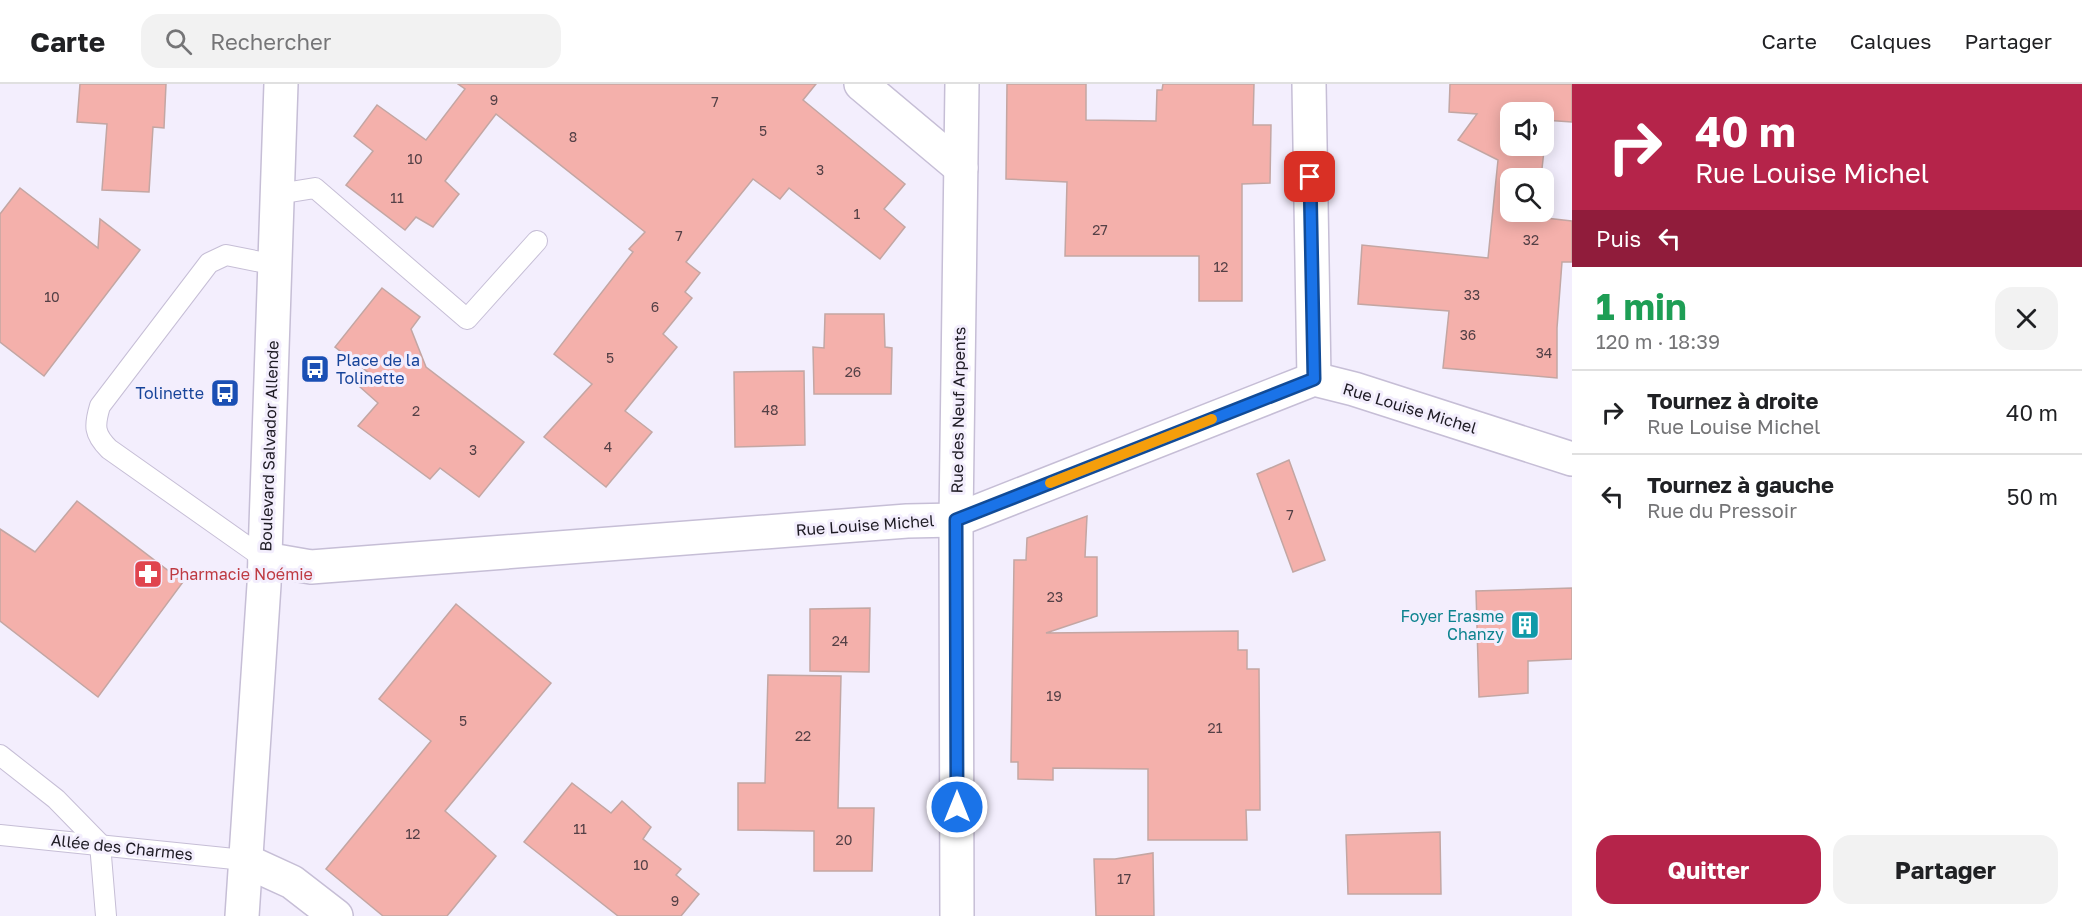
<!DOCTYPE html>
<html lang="fr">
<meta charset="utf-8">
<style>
body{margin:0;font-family:"Golos Text",sans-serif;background:#f2f2f2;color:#202124;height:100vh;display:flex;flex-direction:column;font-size:22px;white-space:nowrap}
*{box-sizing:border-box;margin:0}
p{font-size:20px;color:#757577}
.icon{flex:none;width:33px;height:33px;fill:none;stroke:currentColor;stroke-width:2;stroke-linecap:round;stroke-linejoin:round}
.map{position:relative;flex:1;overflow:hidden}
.details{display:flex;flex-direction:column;background:#fff;width:510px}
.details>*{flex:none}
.guide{background:#b5244a;color:#fff;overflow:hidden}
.controls{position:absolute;left:1500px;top:18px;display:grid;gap:12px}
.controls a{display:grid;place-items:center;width:54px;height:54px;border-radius:12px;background:#fff;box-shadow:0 3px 15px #0003;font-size:30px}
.pin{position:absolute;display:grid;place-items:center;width:51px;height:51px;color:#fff;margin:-26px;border-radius:12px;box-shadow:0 3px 9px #0006}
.me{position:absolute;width:66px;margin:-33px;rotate:0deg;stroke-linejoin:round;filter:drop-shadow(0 0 4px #0008)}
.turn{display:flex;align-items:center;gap:21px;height:126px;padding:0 24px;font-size:27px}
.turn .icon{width:78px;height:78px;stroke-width:2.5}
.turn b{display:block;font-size:42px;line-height:51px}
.then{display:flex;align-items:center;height:57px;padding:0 24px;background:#0003;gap:12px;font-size:22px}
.round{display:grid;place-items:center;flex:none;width:63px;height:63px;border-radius:18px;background:#f2f2f2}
.headline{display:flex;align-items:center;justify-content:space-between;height:102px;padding:0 24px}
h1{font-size:36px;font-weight:700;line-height:45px;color:#1e9e55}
.primary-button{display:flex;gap:12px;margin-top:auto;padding:12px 24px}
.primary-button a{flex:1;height:69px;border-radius:18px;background:#b5244a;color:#fff;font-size:24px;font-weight:700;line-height:69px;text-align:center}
.primary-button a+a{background:#f2f2f2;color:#202124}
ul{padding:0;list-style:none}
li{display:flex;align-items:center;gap:18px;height:84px;padding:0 24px;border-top:2px solid #e0e0e0}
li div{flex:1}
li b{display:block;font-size:22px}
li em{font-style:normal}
header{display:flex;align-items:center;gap:36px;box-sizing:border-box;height:84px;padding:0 30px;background:#fff;border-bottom:2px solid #e0e0e0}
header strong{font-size:28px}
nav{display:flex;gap:33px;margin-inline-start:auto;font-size:21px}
.search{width:420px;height:54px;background:#f2f2f2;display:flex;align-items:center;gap:15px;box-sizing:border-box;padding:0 21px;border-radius:18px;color:#757577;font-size:22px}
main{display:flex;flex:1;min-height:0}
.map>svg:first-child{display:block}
.building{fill:#f4b0ab;stroke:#c3a6a3;stroke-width:1.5}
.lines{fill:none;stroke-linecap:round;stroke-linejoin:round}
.lane-casing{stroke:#c6bed6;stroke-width:22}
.street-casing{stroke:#c6bed6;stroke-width:36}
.lane{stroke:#fff;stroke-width:20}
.street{stroke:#fff;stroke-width:33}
.route-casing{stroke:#114b97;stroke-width:15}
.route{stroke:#1a73e8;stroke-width:10}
.slow{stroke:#f59e0b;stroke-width:10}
.labels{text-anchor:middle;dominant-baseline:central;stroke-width:6;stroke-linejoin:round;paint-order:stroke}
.number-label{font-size:14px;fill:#544046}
.transit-label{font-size:16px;fill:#164399;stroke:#f3eefd;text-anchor:start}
.street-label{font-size:16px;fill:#1e1b24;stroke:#f3eefd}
.health-label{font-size:16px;fill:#be3a42;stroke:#f3eefd;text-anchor:start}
.culture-label{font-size:16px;fill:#0d838f;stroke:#f3eefd;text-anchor:end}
</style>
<header>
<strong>Carte</strong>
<div class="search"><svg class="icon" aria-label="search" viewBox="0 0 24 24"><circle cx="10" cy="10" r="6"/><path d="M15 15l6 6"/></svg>Rechercher</div>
<nav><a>Carte</a><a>Calques</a><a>Partager</a></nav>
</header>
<main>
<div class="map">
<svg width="1572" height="832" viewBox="0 0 1572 832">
<rect width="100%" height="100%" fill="#f3eefd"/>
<!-- building -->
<g class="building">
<polygon points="80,0 166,0 164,44 153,43 149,108 102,106 107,40 77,38"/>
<polygon points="458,0 816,0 803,16 905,100 884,125 905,143 880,175 789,104 780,115 753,95 686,178 700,189 685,208 692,214 663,250 677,263 625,327 652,348 606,403 544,353 592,300 554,270 633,168 629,165 645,148 496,30 445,97 459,110 433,143 416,133 405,146 346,101 373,67 354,52 377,21 426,56 465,5"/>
<polygon points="1007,0 1086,0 1086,36 1156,37 1157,6 1162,6 1163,0 1254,0 1253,41 1271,41 1270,99 1242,100 1242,217 1199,217 1199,172 1065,172 1067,98 1006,95"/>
<polygon points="1450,0 1572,0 1572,38 1544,36 1544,28 1510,28 1510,62 1544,62 1544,47 1546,48 1541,94 1510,94 1510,128 1537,128 1537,133 1572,137 1572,178 1562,178 1557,244 1557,294 1443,284 1449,227 1358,220 1362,161 1488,174 1498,76 1458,56 1477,30 1449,28"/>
<polygon points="20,104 98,164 100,135 140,166 44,292 0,258 0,130"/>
<polygon points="382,204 420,233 411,245 426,283 524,358 479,413 440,384 430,395 358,342 378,319 360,303 370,290 335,263"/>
<polygon points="825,230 884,230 885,263 892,264 891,310 814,310 813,263 824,264"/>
<polygon points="804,287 805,361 735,363 734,288"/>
<polygon points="1289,376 1325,476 1293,488 1257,390"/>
<polygon points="77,417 183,498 98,613 0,537 0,445 35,468"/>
<polygon points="1087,432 1085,473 1097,473 1097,532 1046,549 1238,547 1238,566 1247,566 1247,585 1259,585 1260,726 1246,726 1247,756 1148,756 1148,685 1053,684 1053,696 1018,695 1018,678 1011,678 1014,476 1026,476 1027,454"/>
<polygon points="1572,504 1572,575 1528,577 1528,609 1479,613 1476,507"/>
<polygon points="456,520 551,599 445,727 496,772 447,832 383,832 326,785 431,657 379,615"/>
<polygon points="870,524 869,588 810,587 810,525"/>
<polygon points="768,591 841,592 838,724 874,724 872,787 814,787 814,747 738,746 738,699 765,699"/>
<polygon points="572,699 611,729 622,717 651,743 643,755 681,785 676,791 699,810 681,832 618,832 524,758"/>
<polygon points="1440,748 1441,810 1348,810 1346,751"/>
<polygon points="1153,769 1154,832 1096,832 1094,775 1115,775"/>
</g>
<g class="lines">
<!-- lane casing -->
<g class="lane-casing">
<g id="lane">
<polyline points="278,110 315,104 467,235 537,157"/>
<path d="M265,475L109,365C94,350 94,342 100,322L209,179L226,171L276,181"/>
<polyline points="0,671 56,715 100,760 106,832"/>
<polyline points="0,751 244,776"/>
</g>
</g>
<!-- street casing -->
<g class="street-casing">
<g id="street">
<polyline points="861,0 961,84"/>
<polyline points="1309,0 1314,295"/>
<polyline points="265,475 311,483 907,437 956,436 1314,295 1354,305 1572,375"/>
<polyline points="244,776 292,798 336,832"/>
<polyline points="242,832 264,501 281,0"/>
<polyline points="957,832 956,436 962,0"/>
</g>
</g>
<!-- lane -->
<use href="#lane" class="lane"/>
<!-- street -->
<use href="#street" class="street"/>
</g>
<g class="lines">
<!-- route casing -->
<g class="route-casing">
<polyline id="route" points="957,723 956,436 1314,295 1310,93"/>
</g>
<!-- route -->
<use href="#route" class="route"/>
<!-- slow -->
<polyline class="slow" points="1050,399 1212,335"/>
</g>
<!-- icons -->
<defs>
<g id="bus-square" transform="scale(1.5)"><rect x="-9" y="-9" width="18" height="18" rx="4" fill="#1a4fb4" stroke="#f3eefd"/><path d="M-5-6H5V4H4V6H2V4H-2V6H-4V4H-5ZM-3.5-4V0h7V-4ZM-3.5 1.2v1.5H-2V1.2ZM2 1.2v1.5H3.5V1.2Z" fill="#fff"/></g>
<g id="pharmacy-square" transform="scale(1.5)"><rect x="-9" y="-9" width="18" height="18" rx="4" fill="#e0444e" stroke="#f3eefd"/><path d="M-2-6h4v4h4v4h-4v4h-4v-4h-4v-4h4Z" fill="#fff"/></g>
<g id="building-square" transform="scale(1.5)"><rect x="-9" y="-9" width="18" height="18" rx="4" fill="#0f9aa8" stroke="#f3eefd"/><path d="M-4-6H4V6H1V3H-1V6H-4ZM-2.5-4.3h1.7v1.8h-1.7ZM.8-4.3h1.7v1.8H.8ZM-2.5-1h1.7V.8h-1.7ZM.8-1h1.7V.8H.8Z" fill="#fff"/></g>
</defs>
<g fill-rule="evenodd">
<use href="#bus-square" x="315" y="285"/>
<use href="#bus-square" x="225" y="309"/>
<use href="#pharmacy-square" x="148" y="490"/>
<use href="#building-square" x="1525" y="541"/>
</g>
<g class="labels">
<!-- number labels -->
<g class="number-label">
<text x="494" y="15">9</text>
<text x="715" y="17">7</text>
<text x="763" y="46">5</text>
<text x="573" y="52">8</text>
<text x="415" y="74">10</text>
<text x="820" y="85">3</text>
<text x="397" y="113">11</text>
<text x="857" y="129">1</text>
<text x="1100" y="145">27</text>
<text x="679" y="151">7</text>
<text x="1531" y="155">32</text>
<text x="1221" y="182">12</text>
<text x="1472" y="210">33</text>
<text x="52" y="212">10</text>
<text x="655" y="222">6</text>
<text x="1468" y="250">36</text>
<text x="1544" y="268">34</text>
<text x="610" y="273">5</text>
<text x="853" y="287">26</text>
<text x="770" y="325">48</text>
<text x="416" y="326">2</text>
<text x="608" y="362">4</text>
<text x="473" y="365">3</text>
<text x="1290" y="430">7</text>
<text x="1055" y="512">23</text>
<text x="840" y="556">24</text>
<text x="1054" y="611">19</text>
<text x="463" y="636">5</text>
<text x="1215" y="643">21</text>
<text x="803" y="651">22</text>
<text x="580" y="744">11</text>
<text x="413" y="749">12</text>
<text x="844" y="755">20</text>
<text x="641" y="780">10</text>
<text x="1124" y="794">17</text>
<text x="675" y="816">9</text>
</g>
<!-- transit labels -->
<g class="transit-label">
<text x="336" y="276">Place de la<tspan x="336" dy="18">Tolinette</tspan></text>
<text x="204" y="309" text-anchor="end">Tolinette</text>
</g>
<!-- street labels -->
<g class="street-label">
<text transform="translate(1410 324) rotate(17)">Rue Louise Michel</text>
<text transform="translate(958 326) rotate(-89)">Rue des Neuf Arpents</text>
<text transform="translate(269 362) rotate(-88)">Boulevard Salvador Allende</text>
<text transform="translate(865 441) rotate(-4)">Rue Louise Michel</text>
<text transform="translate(122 763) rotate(6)">Allée des Charmes</text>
</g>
<!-- health labels -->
<g class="health-label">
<text x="169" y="490">Pharmacie Noémie</text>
</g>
<!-- culture labels -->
<g class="culture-label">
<text x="1504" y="532">Foyer Erasme<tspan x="1504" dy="18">Chanzy</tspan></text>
</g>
</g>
</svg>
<div class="controls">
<a><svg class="icon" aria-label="sound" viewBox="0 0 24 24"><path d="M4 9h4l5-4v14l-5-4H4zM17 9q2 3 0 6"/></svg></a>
<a><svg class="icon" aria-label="search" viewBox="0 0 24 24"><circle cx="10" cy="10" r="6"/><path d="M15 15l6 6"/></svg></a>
</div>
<div class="pin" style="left:1310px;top:93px;background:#d93025"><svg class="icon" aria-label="arrive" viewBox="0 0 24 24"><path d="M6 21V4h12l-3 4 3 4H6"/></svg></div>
<svg class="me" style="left:957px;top:723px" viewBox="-20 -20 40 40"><circle r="17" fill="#1a73e8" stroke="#fff" stroke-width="3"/><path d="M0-11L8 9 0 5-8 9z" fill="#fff"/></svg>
</div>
<section class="details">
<div class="guide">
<div class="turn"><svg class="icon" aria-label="right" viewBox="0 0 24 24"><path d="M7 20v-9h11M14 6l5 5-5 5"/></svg><div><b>40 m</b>Rue Louise Michel</div></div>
<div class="then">Puis<svg class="icon" aria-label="left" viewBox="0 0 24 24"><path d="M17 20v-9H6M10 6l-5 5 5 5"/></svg></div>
</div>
<div class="headline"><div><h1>1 min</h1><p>120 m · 18:39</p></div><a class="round"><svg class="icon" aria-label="close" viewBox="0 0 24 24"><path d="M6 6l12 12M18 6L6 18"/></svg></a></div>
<ul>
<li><svg class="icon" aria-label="right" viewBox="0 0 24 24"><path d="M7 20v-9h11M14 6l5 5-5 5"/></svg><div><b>Tournez à droite</b><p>Rue Louise Michel</p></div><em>40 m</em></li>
<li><svg class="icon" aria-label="left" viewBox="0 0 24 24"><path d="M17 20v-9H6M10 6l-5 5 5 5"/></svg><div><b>Tournez à gauche</b><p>Rue du Pressoir</p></div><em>50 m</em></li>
</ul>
<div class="primary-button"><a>Quitter</a><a>Partager</a></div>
</section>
</main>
